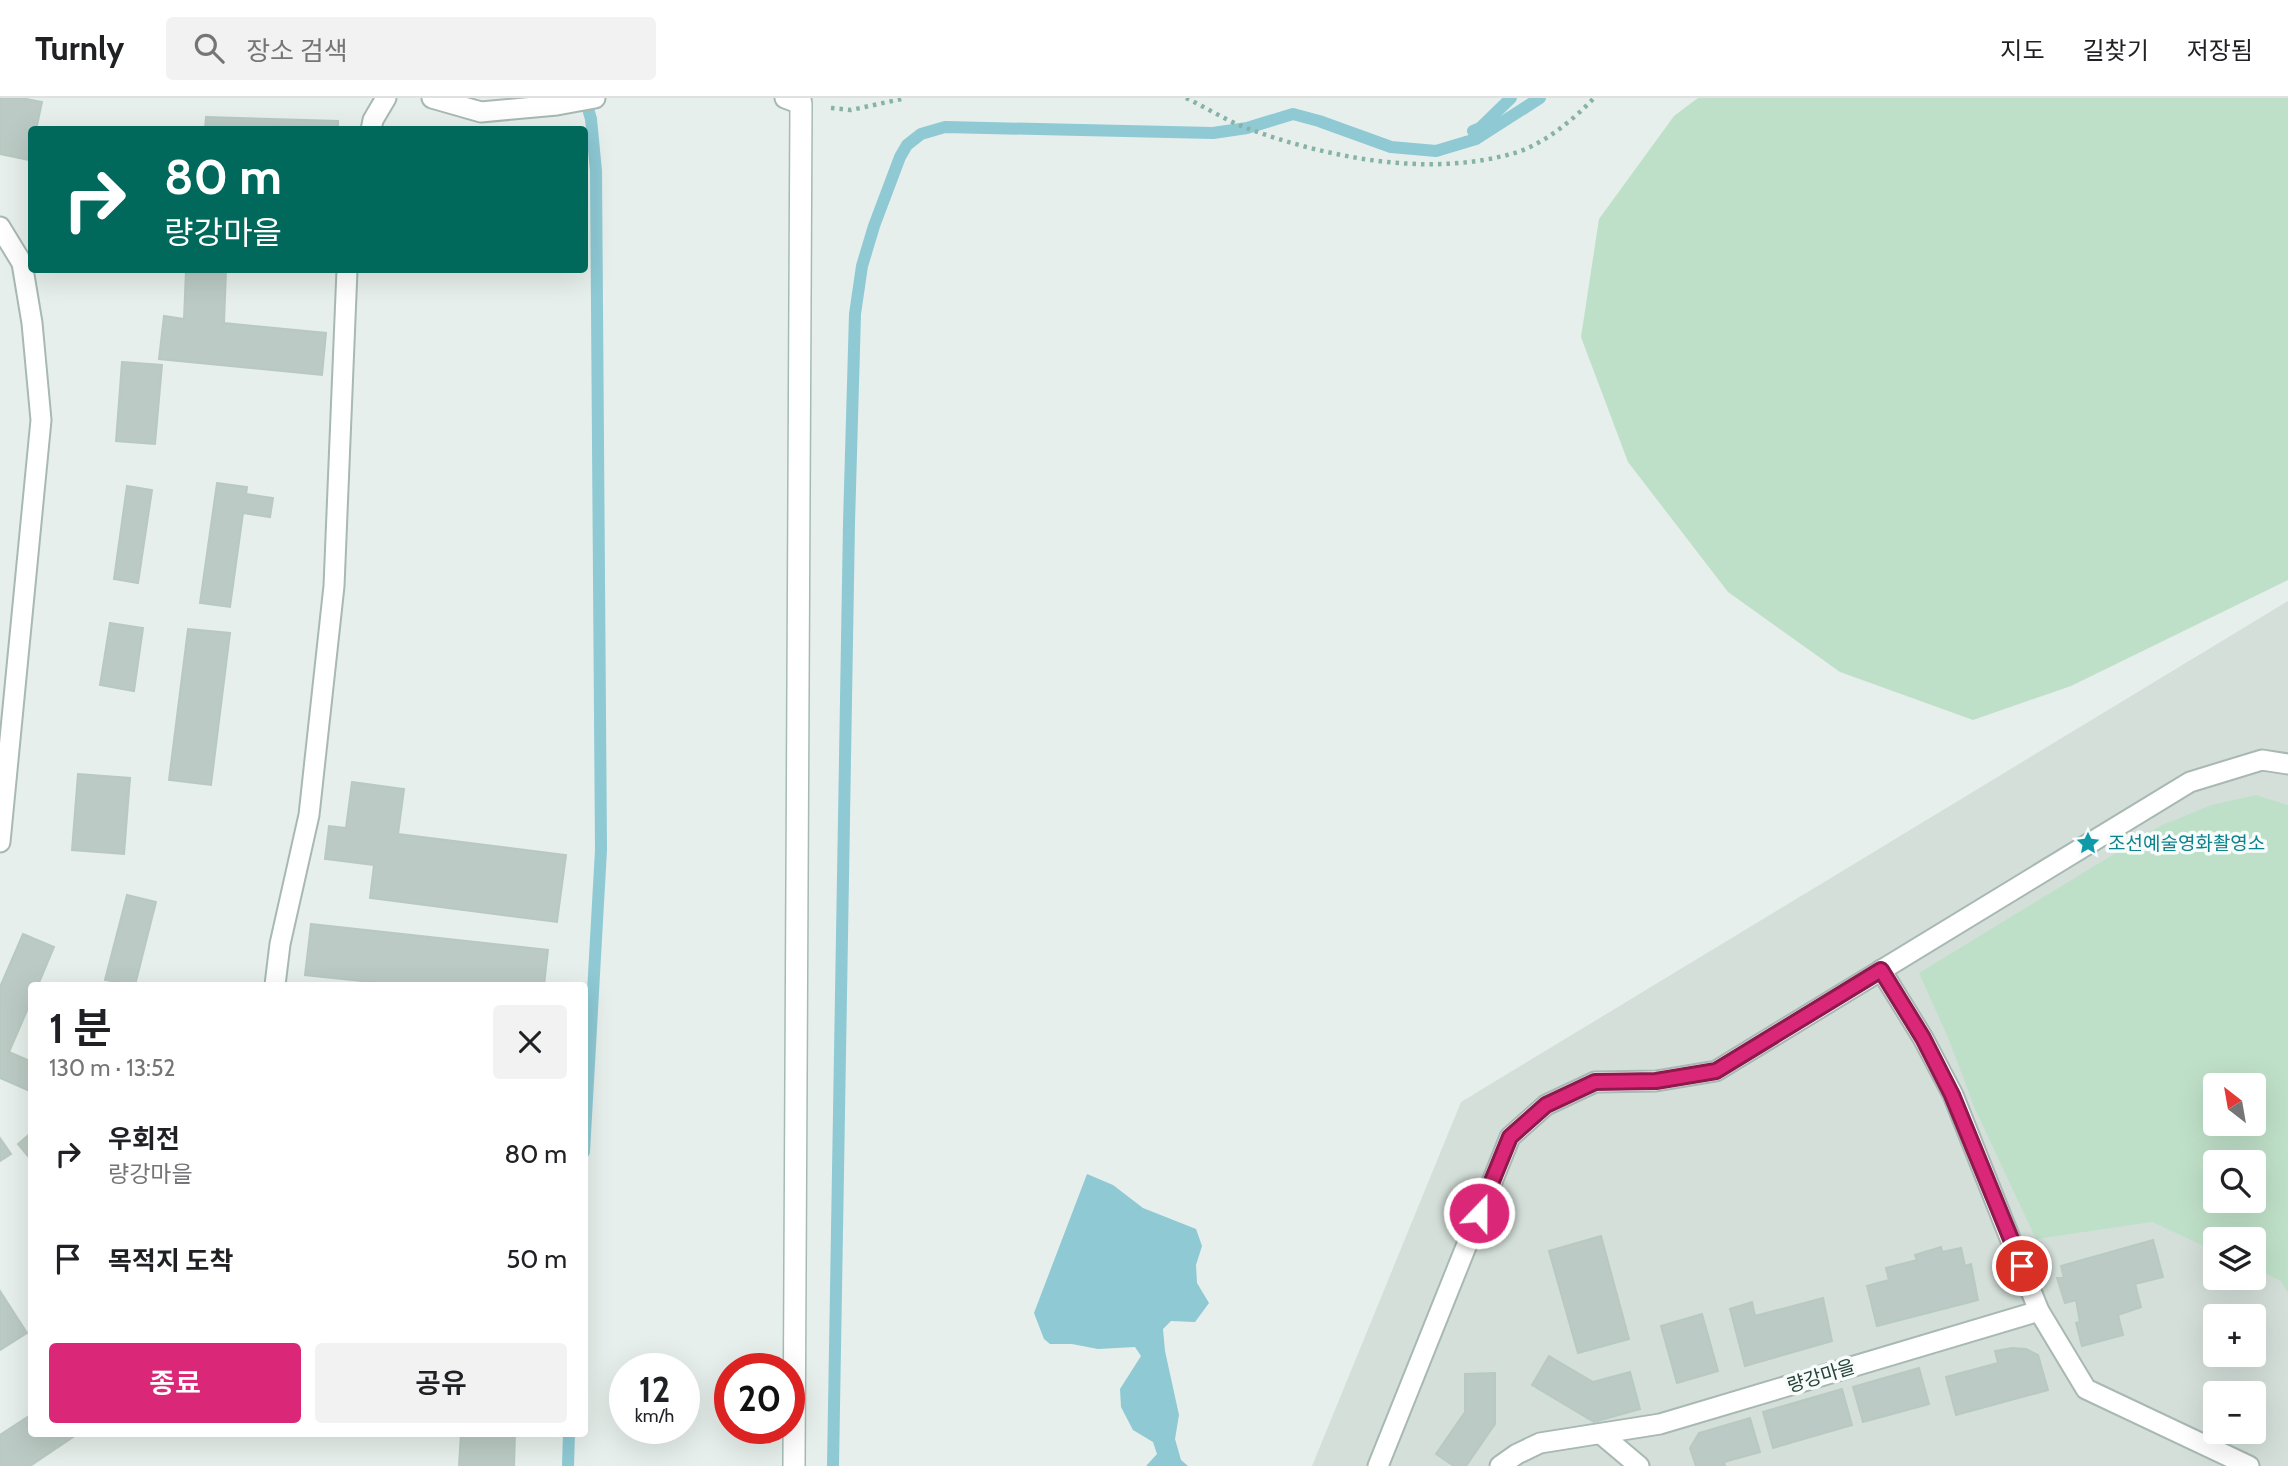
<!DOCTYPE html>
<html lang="ko">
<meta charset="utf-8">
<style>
body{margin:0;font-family:Cabin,"Noto Sans KR",sans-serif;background:#f2f2f2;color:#202124;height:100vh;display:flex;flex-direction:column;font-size:26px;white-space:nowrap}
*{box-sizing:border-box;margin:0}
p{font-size:23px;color:#757577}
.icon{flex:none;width:38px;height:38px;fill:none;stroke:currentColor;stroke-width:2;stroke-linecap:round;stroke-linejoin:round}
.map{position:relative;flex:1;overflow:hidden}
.side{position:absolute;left:28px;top:884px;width:560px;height:455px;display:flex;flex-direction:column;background:#fff;border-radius:7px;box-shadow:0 7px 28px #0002}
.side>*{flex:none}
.top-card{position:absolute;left:28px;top:28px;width:560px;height:147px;border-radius:7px;box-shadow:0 7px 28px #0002;background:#00695c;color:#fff;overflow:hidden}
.needle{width:46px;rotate:329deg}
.tools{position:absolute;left:2203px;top:975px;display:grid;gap:14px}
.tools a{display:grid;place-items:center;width:63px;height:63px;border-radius:7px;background:#fff;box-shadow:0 7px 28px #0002;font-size:35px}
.speed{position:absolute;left:609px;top:1255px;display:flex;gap:14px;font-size:35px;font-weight:700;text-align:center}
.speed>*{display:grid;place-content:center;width:91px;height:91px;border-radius:50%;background:#fff;box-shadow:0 7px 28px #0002;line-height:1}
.speed small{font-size:18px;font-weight:400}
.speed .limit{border:10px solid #d22;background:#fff;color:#111}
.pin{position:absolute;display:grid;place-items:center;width:60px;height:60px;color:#fff;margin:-30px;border:4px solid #fff;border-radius:50%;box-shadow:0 2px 7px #0007}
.me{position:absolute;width:77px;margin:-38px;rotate:22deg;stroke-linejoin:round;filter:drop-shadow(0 0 5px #0008)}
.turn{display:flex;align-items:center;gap:24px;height:147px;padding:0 21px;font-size:32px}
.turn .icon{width:91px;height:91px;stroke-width:2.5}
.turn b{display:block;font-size:49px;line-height:60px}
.round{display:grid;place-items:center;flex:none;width:74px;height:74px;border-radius:7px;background:#f2f2f2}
.headline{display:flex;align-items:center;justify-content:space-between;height:119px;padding:0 21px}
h1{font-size:42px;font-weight:600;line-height:52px}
.action{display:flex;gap:14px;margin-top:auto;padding:14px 21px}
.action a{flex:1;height:80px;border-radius:7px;background:#db2777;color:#fff;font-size:28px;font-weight:600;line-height:80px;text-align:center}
.action a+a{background:#f2f2f2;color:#202124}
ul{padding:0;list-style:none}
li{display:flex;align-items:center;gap:21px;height:105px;padding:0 21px}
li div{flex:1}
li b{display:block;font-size:26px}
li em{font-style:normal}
header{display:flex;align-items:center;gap:42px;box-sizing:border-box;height:98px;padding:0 35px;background:#fff;border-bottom:2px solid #e0e0e0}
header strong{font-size:33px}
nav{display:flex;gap:38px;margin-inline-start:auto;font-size:24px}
.search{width:490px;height:63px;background:#f2f2f2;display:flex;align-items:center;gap:18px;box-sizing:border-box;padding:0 24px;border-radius:7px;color:#757577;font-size:26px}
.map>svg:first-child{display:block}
.built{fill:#d4dfda;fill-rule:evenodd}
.green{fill:#bfe0c8;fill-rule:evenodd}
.water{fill:#8ec9d4}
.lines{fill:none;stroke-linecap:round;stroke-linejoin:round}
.stream{stroke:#8ec9d4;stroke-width:12}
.building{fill:#bbcac4;stroke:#b8c9c2;stroke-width:2}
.lane-casing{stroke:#a8b8b2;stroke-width:23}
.secondary-casing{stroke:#a4bbb3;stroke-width:24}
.path{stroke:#86b3a5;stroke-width:4.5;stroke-dasharray:3.5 5;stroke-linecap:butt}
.lane{stroke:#fff;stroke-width:19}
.secondary{stroke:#fff;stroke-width:21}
.route-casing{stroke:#8e194d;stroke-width:18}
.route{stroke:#db2777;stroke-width:12}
.labels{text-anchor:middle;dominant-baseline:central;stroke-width:7;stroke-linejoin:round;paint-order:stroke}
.culture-label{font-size:19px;fill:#0d838f;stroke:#f7fbf9;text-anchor:start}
.street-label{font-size:19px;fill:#24423a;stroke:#f7fbf9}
</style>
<header>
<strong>Turnly</strong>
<div class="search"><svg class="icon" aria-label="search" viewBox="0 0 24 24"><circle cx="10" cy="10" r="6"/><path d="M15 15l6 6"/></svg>장소 검색</div>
<nav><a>지도</a><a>길찾기</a><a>저장됨</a></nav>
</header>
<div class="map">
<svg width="2288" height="1368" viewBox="0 0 2288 1368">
<rect width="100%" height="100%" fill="#e6efeb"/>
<!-- built -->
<path class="built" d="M2288,503V1368H1312L1461,1004ZM2216,987H2254V1026H2216ZM2216,1064H2254V1102H2216ZM2216,1141H2254V1180H2216ZM2216,1218H2254V1256H2216ZM2216,1295H2254V1334H2216Z"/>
<!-- green -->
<g class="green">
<polygon points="1698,0 2288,0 2288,482 2071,588 1973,622 1840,574 1728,494 1628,364 1581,239 1599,121 1674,18"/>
<path d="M2256,697L2288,707V1195L2281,1183L2254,1170V1141H2216L2215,1153L2152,1124L2036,1141L1975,1011L1949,942L1919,875L2160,728L2211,707ZM2216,987H2254V1026H2216ZM2216,1064H2254V1102H2216Z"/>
</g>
<!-- water -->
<polygon class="water" points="1087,1076 1113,1087 1143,1110 1196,1131 1202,1148 1196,1167 1197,1185 1209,1205 1195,1224 1171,1223 1163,1231 1165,1253 1179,1317 1175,1341 1181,1362 1188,1368 1146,1368 1157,1356 1153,1344 1133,1332 1121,1309 1120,1291 1141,1258 1135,1249 1098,1251 1072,1246 1050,1246 1044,1241 1034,1215"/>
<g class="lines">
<!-- stream -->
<g class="stream">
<polyline points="1473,33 1480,30 1511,0"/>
<polyline points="584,1054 601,752 596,73 591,21 585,0"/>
<polyline points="568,1368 569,1335"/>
<polyline points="833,1368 849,425 855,216 862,168 874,128 900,59 907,47 921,36 945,29 1213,35 1247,30 1293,16 1319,23 1391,49 1436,53 1476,41 1540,0"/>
</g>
</g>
<!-- building -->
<g class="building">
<polygon points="0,0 21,0 42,4 36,32 32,32 29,62 0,56"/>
<polygon points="206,19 338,23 338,32 205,32"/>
<polygon points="186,172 226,172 224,225 326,235 322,277 159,261 164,218 184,221"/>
<polygon points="122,264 162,267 155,346 116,343"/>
<polygon points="217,385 247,389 246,396 273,400 270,419 243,415 230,509 200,505"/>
<polygon points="127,388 152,392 138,485 114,481"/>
<polygon points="110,525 143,530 134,593 100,587"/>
<polygon points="188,531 230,535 211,687 169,682"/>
<polygon points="78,676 130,680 124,756 72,752"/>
<polygon points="352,684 404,691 398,736 566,757 557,824 370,800 374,767 325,761 329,728 346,730"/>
<polygon points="127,797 156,804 135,887 105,882"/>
<polygon points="311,826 548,852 544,887 400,887 305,877"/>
<polygon points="23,836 54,849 38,887 32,887 32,901 9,954 32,964 32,994 0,980 0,889"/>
<polygon points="32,1034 32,1063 18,1046"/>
<polygon points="0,1040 11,1056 0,1063"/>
<polygon points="1601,1138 1629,1241 1578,1255 1549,1153"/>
<polygon points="2153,1142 2163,1179 2135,1186 2141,1209 2118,1217 2123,1237 2082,1248 2076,1225 2080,1224 2076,1202 2065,1205 2057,1180 2064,1180 2061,1168"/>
<polygon points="1941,1149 1942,1154 1961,1150 1965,1168 1971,1166 1978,1202 1877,1228 1867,1188 1889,1182 1886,1170 1917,1162 1915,1157"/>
<polygon points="0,1193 27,1235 0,1252"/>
<polygon points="1823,1200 1832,1243 1745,1268 1730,1211 1752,1204 1755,1218"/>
<polygon points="1702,1216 1718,1273 1677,1285 1661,1228"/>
<polygon points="2012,1250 2026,1251 2038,1257 2048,1292 1956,1317 1946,1279 1998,1265 1995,1253"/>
<polygon points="1549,1258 1593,1284 1630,1274 1640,1311 1594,1324 1532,1287"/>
<polygon points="1919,1270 1929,1306 1863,1324 1853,1289"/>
<polygon points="1495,1275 1495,1326 1466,1368 1454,1368 1436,1356 1465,1314 1465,1276"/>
<polygon points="1842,1291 1852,1327 1773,1350 1763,1314"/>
<polygon points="32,1316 32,1335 79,1335 30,1368 0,1368 0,1337"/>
<polygon points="1750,1320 1760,1354 1724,1364 1725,1368 1696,1368 1690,1350 1699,1335"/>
<polygon points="461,1335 515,1335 514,1368 459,1368"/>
</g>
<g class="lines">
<!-- lane casing -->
<g class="lane-casing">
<g id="lane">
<polyline points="432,0 481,14 557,7 595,0"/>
<polyline points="785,0 801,6 801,0"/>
<polyline points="371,32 373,22 386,0"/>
<polyline points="0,129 22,165 32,225 41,322 0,744"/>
<polyline points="1881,872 1923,940 1953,997 2039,1213 2086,1291 2249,1368"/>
<polyline points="275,887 280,846 309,717 334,488 347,172"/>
<polyline points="1601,1336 1639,1368"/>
<polyline points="1378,1368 1510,1039 1546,1007 1595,984 1656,983 1716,973 2190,684 2262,662 2288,666"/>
<polyline points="1500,1368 1517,1356 1540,1345 1660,1326 2039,1213"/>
</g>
</g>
<!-- secondary casing -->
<g class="secondary-casing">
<polyline id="secondary" points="794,1368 801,6"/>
</g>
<!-- path -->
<g class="path">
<path d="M1186,0C1207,10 1227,23 1249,31C1329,60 1427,79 1511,56C1542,48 1572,23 1594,0"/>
<polyline points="831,10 851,12 906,0"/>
</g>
<!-- lane -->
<use href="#lane" class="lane"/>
<!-- secondary -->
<use href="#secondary" class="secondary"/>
</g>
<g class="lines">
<!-- route casing -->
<g class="route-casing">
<polyline id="route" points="1479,1115 1510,1039 1546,1007 1595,984 1656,983 1716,973 1881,872 1923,940 1952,997 2022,1168"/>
</g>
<!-- route -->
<use href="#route" class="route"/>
</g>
<!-- icons -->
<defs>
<g id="sight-bare" transform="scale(1.89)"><path d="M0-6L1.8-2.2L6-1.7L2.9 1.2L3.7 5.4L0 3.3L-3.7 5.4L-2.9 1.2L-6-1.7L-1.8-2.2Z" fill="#0f9aa8" stroke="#f7fbf9" stroke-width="2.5" paint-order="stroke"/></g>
</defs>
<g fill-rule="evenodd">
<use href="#sight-bare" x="2088" y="745"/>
</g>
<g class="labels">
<!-- culture labels -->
<g class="culture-label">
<text x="2108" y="745">조선예술영화촬영소</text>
</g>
<!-- street labels -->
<g class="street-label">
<text transform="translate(1821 1278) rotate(-17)">량강마을</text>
</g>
</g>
</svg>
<div class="tools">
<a><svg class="needle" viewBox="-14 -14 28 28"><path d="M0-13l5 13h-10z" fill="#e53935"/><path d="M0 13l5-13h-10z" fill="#757577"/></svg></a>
<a><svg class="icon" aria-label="search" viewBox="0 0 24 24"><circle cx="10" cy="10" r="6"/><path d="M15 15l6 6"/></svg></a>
<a><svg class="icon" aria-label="layers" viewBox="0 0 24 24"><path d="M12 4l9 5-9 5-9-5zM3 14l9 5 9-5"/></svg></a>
<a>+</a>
<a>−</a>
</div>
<div class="speed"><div>12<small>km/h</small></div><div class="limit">20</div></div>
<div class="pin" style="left:2022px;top:1168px;background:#d93025"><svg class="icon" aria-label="arrive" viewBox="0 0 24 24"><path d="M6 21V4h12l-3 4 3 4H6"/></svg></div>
<svg class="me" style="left:1479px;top:1115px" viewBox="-20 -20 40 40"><circle r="17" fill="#db2777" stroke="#fff" stroke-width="3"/><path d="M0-11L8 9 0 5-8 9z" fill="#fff"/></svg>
<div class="top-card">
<div class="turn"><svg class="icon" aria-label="right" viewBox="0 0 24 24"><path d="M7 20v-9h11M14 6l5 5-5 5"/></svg><div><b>80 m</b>량강마을</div></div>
</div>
<section class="side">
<div class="headline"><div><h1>1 분</h1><p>130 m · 13:52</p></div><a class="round"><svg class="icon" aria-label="close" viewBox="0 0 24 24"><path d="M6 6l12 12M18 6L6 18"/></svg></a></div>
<ul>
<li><svg class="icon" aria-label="right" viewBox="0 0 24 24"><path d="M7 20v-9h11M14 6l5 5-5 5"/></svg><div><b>우회전</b><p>량강마을</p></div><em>80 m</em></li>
<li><svg class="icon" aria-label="arrive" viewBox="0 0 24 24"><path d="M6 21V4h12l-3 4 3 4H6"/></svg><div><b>목적지 도착</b></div><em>50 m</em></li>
</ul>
<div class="action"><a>종료</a><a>공유</a></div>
</section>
</div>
